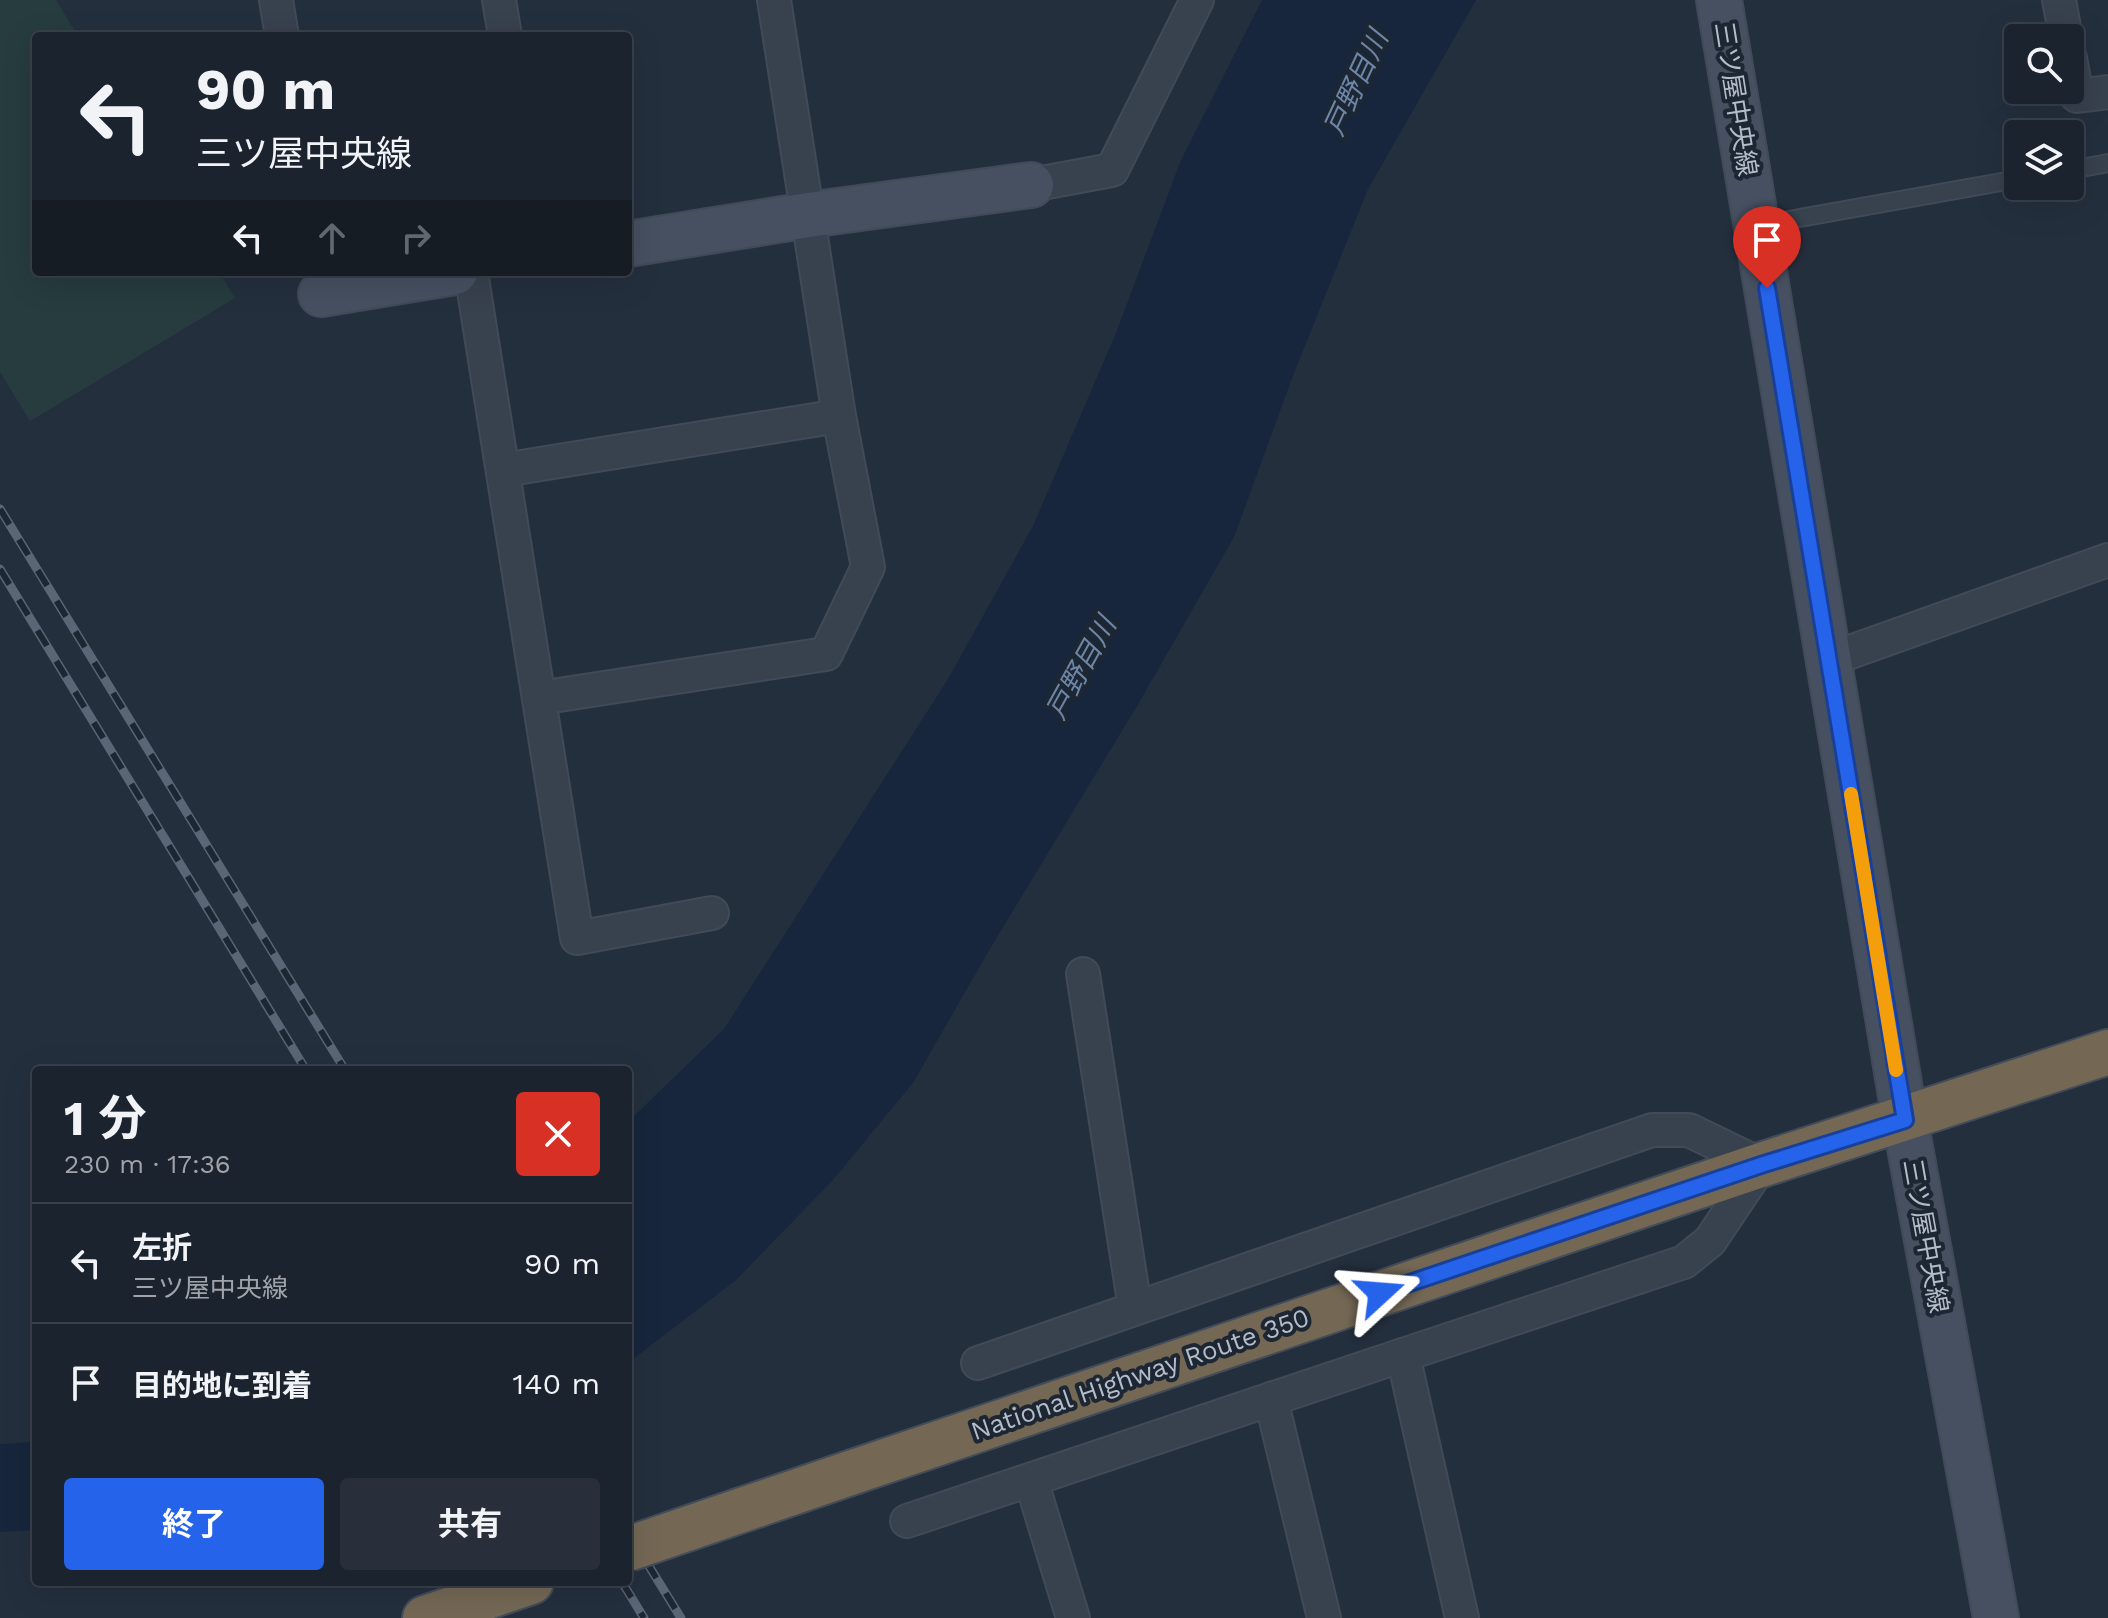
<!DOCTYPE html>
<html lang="ja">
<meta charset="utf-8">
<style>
body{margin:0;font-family:"Work Sans","Noto Sans JP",sans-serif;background:#282f3a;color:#f1f3f6;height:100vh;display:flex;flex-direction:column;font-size:30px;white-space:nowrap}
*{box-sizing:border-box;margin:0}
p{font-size:26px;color:#a0a4aa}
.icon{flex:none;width:44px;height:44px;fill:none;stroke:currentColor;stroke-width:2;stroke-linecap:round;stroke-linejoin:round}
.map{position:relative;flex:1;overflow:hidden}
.sheet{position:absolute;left:32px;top:1066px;width:600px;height:520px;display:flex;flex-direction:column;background:#1b232e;border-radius:8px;box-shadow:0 8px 32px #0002,0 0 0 2px #39404a}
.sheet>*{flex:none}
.guide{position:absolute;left:32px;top:32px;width:600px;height:244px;border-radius:8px;box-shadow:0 8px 32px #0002,0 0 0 2px #39404a;background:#1b232e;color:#f1f3f6;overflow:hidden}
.fabs{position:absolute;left:2004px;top:24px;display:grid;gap:16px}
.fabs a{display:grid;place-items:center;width:80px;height:80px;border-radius:8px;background:#1b232e;box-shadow:0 8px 32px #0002,0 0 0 2px #39404a;font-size:40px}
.pin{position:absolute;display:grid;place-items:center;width:68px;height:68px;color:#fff;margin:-82px -34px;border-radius:50% 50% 50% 0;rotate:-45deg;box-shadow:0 0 8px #0007}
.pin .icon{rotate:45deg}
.me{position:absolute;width:88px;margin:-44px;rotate:71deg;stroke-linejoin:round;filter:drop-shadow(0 0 6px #0008)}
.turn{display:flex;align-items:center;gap:28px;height:168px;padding:0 32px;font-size:36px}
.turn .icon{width:104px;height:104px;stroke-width:2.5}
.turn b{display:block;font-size:56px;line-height:68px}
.lanes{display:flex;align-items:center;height:76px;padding:0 32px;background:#0003;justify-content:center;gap:40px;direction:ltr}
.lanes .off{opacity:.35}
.round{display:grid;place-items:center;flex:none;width:84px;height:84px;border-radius:8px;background:#282f3a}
.summary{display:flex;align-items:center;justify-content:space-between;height:136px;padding:0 32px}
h1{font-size:48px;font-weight:700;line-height:60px}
.button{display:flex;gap:16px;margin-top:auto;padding:16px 32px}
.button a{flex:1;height:92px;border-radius:8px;background:#2563eb;color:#fff;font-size:32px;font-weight:700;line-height:92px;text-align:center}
.button a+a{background:#282f3a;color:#f1f3f6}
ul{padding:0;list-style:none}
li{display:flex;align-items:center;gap:24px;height:120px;padding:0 32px;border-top:2px solid #39404a}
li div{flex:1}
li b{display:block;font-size:30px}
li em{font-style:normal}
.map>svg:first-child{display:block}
.green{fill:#263c3f}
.water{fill:#17263c}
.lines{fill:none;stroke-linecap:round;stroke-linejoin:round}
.lane-casing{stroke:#414a57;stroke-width:20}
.street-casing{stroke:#414a57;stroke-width:36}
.secondary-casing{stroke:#414a57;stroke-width:48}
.highway-casing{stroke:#434c59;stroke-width:48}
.lane{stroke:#38414e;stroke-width:16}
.street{stroke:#38414e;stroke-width:32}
.secondary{stroke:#465061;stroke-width:44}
.highway{stroke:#746855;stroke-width:44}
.rail-casing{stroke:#5a6575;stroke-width:9}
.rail{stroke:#1d2633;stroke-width:6;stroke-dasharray:18;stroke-linecap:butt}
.highway-bridge-casing{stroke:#434c59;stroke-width:48;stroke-linecap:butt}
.highway-bridge{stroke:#746855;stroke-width:44}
.route-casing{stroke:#184099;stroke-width:20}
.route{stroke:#2563eb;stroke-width:14}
.slow{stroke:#f59e0b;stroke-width:14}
.labels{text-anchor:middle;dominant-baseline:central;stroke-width:8;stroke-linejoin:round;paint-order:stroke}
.street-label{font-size:26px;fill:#b4bcc9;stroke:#1d2633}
.water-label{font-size:28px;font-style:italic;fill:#6d86a8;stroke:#1d2633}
</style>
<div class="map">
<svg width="2108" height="1618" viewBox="0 0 2108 1618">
<rect width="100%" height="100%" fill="#242f3e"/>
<!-- green -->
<polygon class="green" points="0,0 56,0 78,36 36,36 36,272 219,272 235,298 30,421 0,372"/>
<!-- water -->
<g class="water">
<polygon points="1262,0 1476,0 1368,189 1294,373 1234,537 1137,706 988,952 913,1083 832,1181 736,1280 628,1363 628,1122 724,1029 948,679 1033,526 1116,333 1181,160"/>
<polygon points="36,1442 36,1530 0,1532 0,1444"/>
</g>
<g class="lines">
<!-- lane casing -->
<g class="lane-casing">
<g id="lane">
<polyline points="2070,170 2108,163"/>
<polyline points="1760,225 2018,179"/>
</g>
</g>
<!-- street casing -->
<g class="street-casing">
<g id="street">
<polyline points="276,0 282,36"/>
<polyline points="499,0 505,36"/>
<polyline points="2059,0 2066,38"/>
<polyline points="2070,58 2077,96 2108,92"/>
<polyline points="1031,185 1112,170 1197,0"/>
<polyline points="471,272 577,938 712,913"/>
<polyline points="503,470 839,416"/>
<polyline points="1828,660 2108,560"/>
<polyline points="539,698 826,654 868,567 839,416 774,0"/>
<polyline points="1083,974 1135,1308"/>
<polyline points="978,1363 1652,1130 1689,1130 1761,1165 1710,1241 1684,1262 1403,1355 1462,1618"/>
<polyline points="1271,1399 1324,1618"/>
<polyline points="1031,1480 1073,1618"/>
<polyline points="907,1521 1403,1355"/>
</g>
</g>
<!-- secondary casing -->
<g class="secondary-casing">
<g id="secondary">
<polyline points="1719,0 1905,1120 1996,1618"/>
<polyline points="628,244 808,215 1031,185"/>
<polyline points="321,294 455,272"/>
</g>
</g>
<!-- highway casing -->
<g class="highway-casing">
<g id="highway">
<polyline points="856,1471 1761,1165 2108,1052"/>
<polyline points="425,1618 531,1582"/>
</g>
</g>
<!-- lane -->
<use href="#lane" class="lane"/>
<!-- street -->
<use href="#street" class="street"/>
<!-- secondary -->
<use href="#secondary" class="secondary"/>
<!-- highway -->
<use href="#highway" class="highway"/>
<!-- rail casing -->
<g class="rail-casing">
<g id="rail">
<polyline points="0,509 345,1070"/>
<polyline points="0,569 306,1070"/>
<polyline points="628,1532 681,1618"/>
<polyline points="622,1582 644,1618"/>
</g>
</g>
<!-- rail -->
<use href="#rail" class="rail"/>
<!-- highway-bridge casing -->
<g class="highway-bridge-casing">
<polyline id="highway-bridge" points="628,1549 856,1471"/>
</g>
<!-- highway-bridge -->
<use href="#highway-bridge" class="highway-bridge"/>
</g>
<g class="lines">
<!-- route casing -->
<g class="route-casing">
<polyline id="route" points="1380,1293 1761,1165 1905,1120 1767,288"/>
</g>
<!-- route -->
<use href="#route" class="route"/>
<!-- slow -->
<polyline class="slow" points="1851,794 1896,1070"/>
</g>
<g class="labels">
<!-- street labels -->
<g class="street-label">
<text transform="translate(1736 99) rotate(81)">三ツ屋中央線</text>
<text transform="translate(1926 1236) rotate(80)">三ツ屋中央線</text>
<text transform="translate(1140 1374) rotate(-19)">National Highway Route 350</text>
</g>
<!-- water labels -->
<g class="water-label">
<text transform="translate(1356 83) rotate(-65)">戸野目川</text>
<text transform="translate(1081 668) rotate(-61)">戸野目川</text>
</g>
</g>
</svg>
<div class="fabs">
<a><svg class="icon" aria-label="search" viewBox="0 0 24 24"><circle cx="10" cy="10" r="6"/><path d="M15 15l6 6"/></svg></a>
<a><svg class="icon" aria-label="layers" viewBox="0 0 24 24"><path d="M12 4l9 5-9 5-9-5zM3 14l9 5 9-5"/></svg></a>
</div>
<div class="pin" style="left:1767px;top:288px;background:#d93025"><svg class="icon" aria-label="arrive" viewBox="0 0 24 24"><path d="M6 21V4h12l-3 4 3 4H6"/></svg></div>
<svg class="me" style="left:1380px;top:1293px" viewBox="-20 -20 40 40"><path d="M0-17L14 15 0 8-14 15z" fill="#2563eb" stroke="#fff" stroke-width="4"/></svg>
<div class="guide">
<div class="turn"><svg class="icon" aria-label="left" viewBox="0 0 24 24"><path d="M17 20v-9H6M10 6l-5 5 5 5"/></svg><div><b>90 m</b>三ツ屋中央線</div></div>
<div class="lanes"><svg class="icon" aria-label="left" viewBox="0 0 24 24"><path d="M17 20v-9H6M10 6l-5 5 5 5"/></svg><svg class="icon off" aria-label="ahead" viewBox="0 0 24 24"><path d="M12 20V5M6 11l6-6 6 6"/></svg><svg class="icon off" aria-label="right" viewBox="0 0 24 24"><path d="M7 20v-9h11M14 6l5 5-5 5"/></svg></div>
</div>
<section class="sheet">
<div class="summary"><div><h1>1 分</h1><p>230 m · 17:36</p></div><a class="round" style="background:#d93025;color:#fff"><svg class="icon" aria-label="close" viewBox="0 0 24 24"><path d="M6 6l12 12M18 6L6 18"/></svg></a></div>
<ul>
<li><svg class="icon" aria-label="left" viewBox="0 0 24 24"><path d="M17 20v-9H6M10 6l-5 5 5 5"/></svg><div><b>左折</b><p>三ツ屋中央線</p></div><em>90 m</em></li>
<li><svg class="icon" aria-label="arrive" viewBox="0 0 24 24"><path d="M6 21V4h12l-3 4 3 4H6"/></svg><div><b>目的地に到着</b></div><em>140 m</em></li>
</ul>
<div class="button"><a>終了</a><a>共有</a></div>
</section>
</div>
